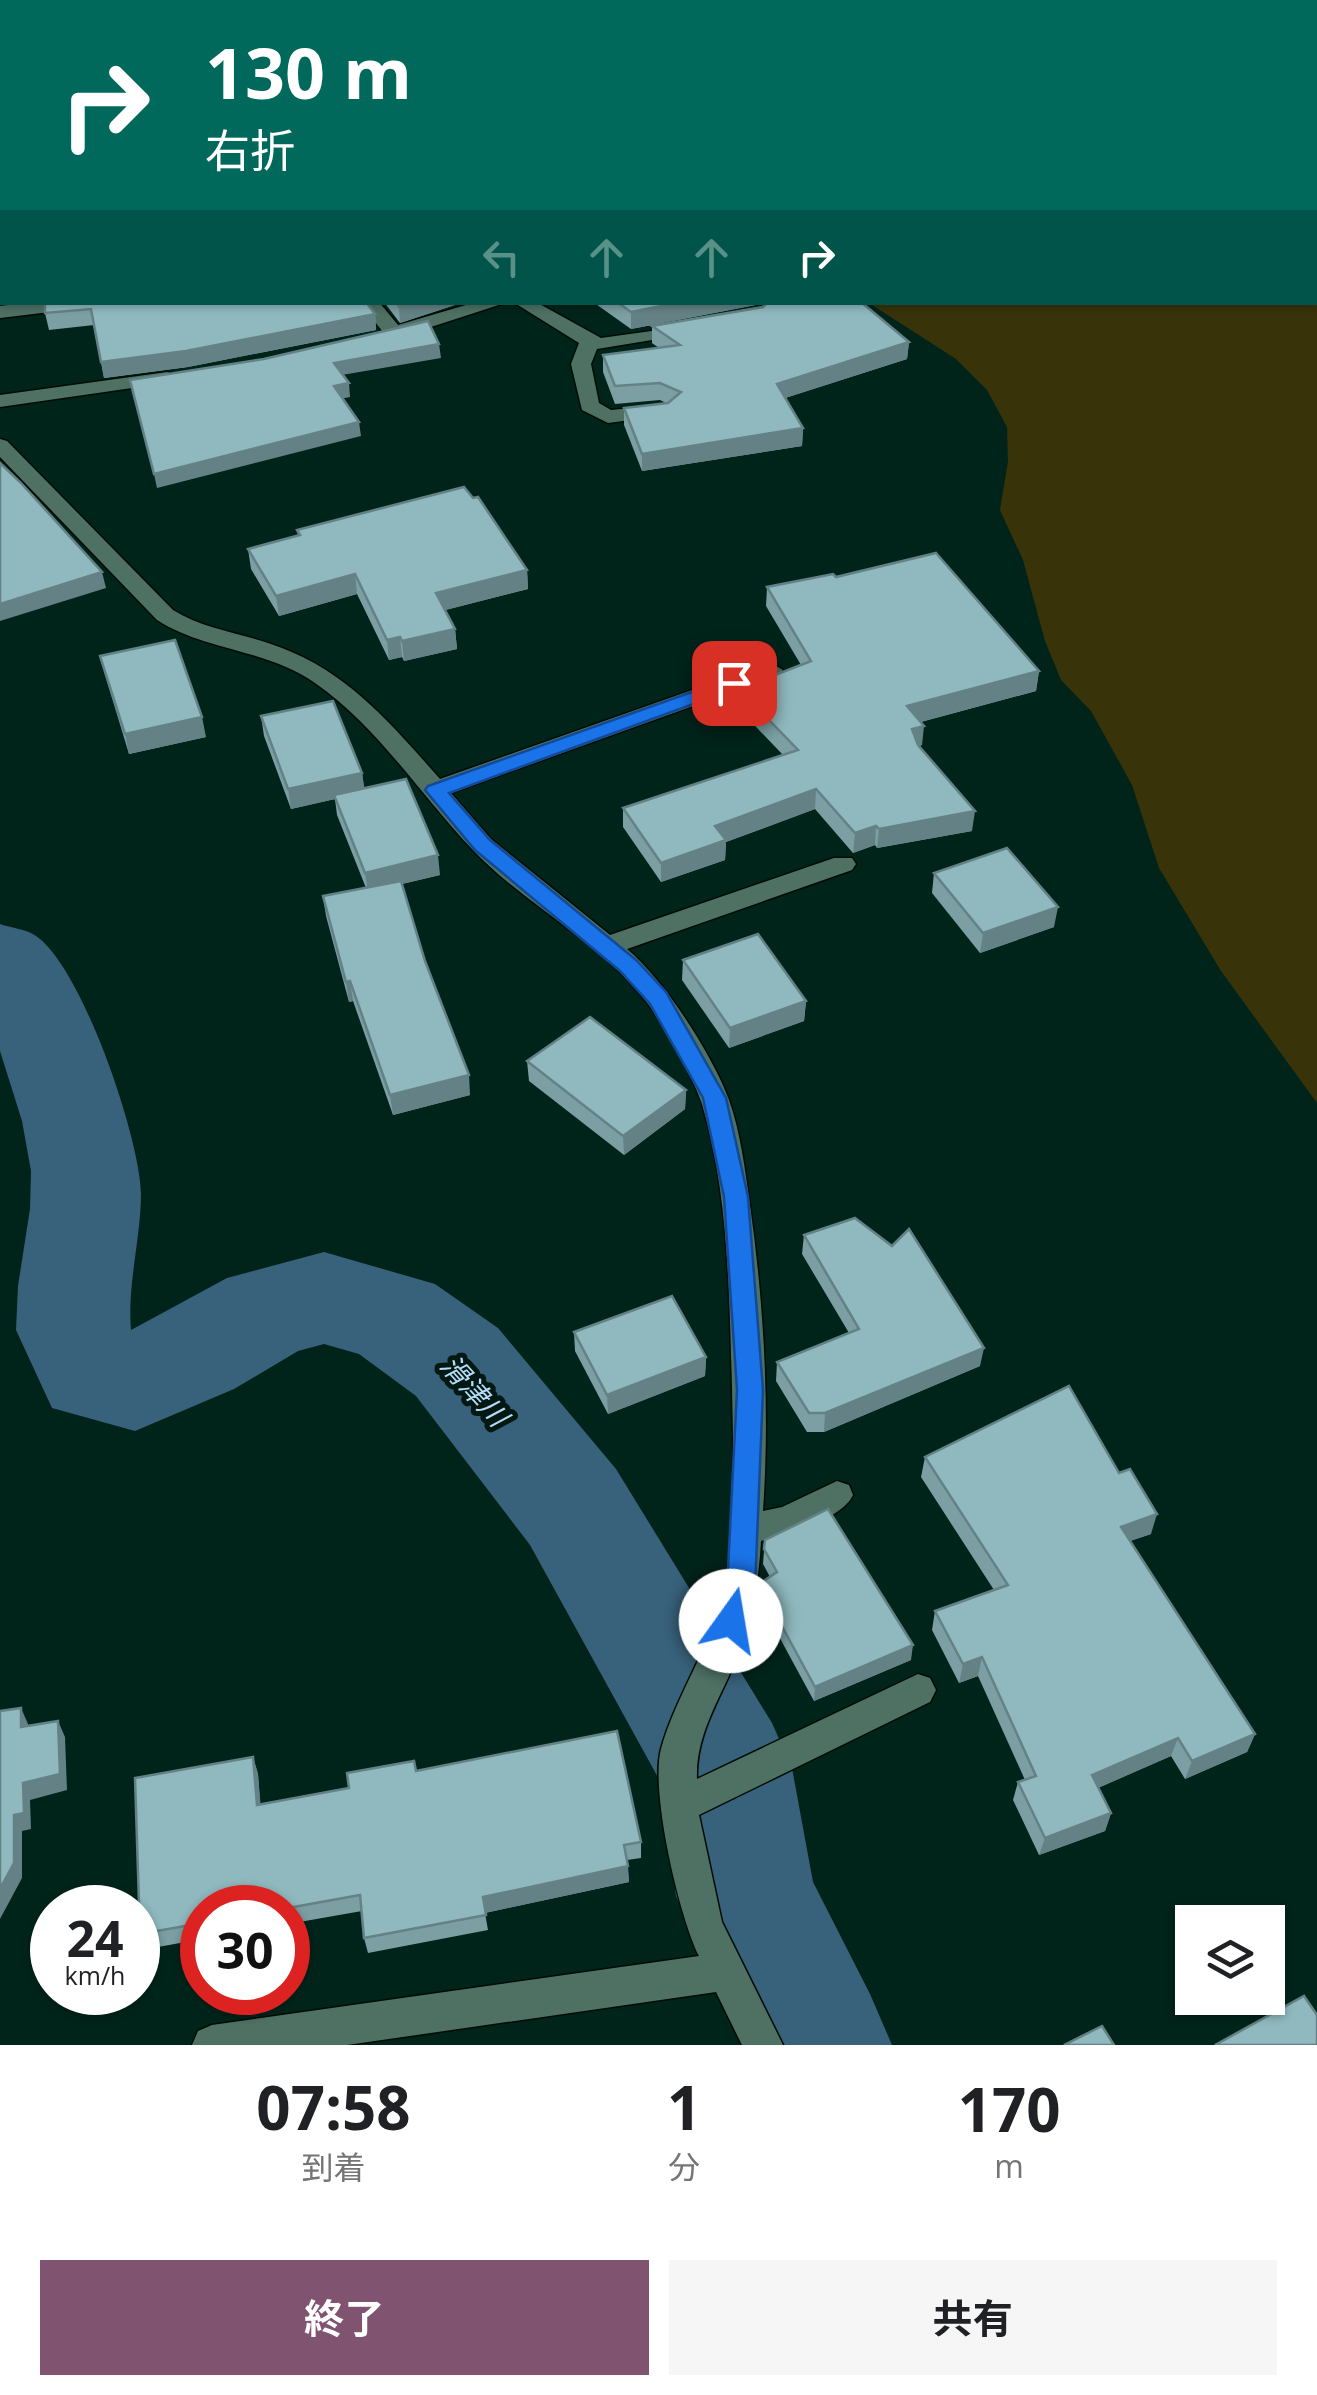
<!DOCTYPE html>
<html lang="ja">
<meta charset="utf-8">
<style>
body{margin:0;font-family:"Open Sans","Noto Sans JP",sans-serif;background:#f6f6f6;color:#202124;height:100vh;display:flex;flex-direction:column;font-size:38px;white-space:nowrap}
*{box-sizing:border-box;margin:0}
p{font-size:32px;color:#757577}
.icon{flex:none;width:55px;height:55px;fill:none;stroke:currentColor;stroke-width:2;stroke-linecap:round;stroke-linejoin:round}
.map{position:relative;height:2045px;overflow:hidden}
.side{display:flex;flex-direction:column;background:#fff;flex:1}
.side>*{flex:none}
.hud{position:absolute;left:0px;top:0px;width:1318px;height:305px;box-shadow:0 2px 8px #0004;background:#00695c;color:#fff;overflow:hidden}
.fabs{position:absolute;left:1175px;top:1905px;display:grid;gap:20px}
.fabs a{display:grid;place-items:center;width:110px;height:110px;border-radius:0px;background:#fff;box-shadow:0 2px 8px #0004;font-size:50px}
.speed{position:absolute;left:30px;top:1885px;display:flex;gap:20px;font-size:50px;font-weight:700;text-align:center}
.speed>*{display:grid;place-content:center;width:130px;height:130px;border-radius:50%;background:#fff;box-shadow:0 2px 8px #0004;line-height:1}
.speed small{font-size:25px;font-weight:400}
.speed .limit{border:15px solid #d22;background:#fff;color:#111}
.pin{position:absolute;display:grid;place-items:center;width:85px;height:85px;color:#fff;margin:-42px;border-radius:20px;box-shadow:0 5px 15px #0006}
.me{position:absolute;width:110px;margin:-55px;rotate:13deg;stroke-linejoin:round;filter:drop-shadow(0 0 8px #0008)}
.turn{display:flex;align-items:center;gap:35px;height:210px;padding:0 40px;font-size:45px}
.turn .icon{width:130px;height:130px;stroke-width:2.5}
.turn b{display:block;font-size:70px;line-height:85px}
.lanes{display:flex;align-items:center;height:95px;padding:0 40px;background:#0003;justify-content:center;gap:50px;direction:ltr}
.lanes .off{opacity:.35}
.eta{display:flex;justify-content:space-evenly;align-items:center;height:170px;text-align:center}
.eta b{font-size:60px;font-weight:700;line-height:70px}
.cta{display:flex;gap:20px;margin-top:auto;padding:20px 40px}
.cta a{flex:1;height:115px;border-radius:0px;background:#805371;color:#fff;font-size:40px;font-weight:700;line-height:115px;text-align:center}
.cta a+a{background:#f6f6f6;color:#202124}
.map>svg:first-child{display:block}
.green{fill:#393309}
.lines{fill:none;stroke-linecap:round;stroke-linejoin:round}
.river{fill:#38617b;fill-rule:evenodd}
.minor-casing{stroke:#000c06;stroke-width:3}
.minor{fill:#4e7164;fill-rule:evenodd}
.wall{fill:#7b9fa3}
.shaded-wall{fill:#648285}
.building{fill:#8fb9be;stroke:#648285;stroke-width:2.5}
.route{fill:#1a73e8;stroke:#114b97;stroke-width:2.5}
.labels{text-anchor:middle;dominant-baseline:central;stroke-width:10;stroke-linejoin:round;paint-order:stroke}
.water-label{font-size:28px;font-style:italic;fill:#b5dcf7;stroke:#011912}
</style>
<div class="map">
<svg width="1317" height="2045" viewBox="0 0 1317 2045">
<rect width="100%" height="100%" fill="#01241a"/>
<!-- green -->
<polygon class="green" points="380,0 1317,0 1317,1103 1221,971 1159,868 1132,785 1091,711 1061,680 1045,641 1023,560 1000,510 1008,461 1007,427 987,390 956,359 869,303 1315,302 1315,2"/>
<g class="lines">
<!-- river -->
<path class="river" d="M0,924C11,928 27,929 36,936C82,967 140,1138 141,1193C141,1239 127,1284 131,1330L227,1278L324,1252L435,1284L498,1328L616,1469L772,1723L792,1768L813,1882L870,1994L892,2045H743L676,1896L660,1781L530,1545L416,1396L359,1354L324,1344L298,1351L234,1389L135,1431L52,1408L16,1330L18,1286L30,1209L31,1171L22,1121L0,1051Z"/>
<!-- minor casing -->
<g class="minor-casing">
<g id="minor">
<polygon points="30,302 92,302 83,308 0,318 0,306"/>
<polygon points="359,302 379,302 398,325 476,302 508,302 394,339 387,337"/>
<polygon points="513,302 536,302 601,338 695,325 695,333 597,349 591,364 599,403 611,410 662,405 669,407 672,411 669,415 608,423 582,410 571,364 579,343"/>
<polygon points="167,372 174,374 174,382 0,407 0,395"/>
<path d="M0,439L7,441L173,610C207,631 245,633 282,648C350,674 393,726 440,779L763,665L771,663L783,670L779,675L451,793L491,839L610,935L834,858H852L856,864L852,870L627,949C665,981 712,1054 729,1100C741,1134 745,1170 750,1205C764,1305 770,1410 763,1511L782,1507L837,1481L849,1485L853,1495C842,1519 787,1535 761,1541C759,1581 752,1617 738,1655C722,1696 695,1734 697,1779L918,1674L930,1678L936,1690L930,1702L699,1815L722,1922L783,2045H742L716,1992L347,2045H192L198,2031L212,2025L699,1956C679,1916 650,1791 661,1749C676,1695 711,1647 724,1590C737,1529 733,1450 732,1387C729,1293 729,1195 702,1104C693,1077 665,1027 648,1004C601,941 524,905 471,848C419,793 378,727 315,683C267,649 205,651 157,620L0,457Z"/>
</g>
</g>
<!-- minor -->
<use href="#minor" class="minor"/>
</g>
<!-- wall -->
<g class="wall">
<polygon points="45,302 375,314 376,330 188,367 104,378 94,325 49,330 45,313"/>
<polygon points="384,302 464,302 400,323"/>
<polygon points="593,302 861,302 909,342 907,359 785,398 803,428 802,446 642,471 624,425 624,408 666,403 660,400 615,404 603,372 603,355 659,348 652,343 652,326 764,306 761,304 631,329"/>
<polygon points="297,530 527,570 528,589 445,610 455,629 457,649 404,661 402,657 389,660 357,594 279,616 251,569 248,549 298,536"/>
<polygon points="836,577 1039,671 1036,691 921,722 922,745 919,746 972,831 877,848 875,845 853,853 815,809 726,842 725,860 661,882 623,827 623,808 783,755 738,708 739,689 801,665 766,606 767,587"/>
<polygon points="100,656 206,737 129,754 105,675"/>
<polygon points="261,716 362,773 364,788 440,875 402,884 425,961 470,1095 393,1115 353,1001 349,1002 326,916 323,896 366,888 337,815 335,799 291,809 264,736"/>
<polygon points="934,873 1054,927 980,953 932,893"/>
<polygon points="683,960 806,1001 804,1021 729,1048 682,980"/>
<polygon points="527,1061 686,1090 685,1109 624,1155 529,1081"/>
<polygon points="804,1235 980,1366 824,1432 807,1432 776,1381 777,1362 849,1333 802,1254"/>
<polygon points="574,1332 706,1357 705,1376 608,1414 575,1351"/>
<polygon points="925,1457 1151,1534 1130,1541 1255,1734 1247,1752 1185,1779 1171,1756 1098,1788 1111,1813 1105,1831 1039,1855 1013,1800 1018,1782 1025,1780 978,1676 959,1683 932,1630 935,1611 994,1590 921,1477"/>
<polygon points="765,1540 911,1660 814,1701 758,1598 759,1584 770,1577 763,1564"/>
<polygon points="253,1757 258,1774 260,1804 349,1788 416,1771 641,1842 641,1858 627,1860 629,1882 485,1913 488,1930 368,1953 364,1938 362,1911 288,1924 288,1908 202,1908 202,1939 147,1949 140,1934"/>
</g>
<!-- shaded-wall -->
<g class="shaded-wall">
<polygon points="2,239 2,256 0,256 0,240"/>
<polygon points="412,302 464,302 400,323 399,307"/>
<polygon points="681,302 761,302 761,304 631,329 631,312"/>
<polygon points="375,314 376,330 188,367 104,378 101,362"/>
<polygon points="909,342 907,359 776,401 777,384"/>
<polygon points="439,344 441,358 336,376 334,363"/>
<polygon points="349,383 350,397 335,400 334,386"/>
<polygon points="359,422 361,436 157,488 154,474"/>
<polygon points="803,428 802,446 642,471 642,454"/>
<polygon points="527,570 528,589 438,612 436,593"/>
<polygon points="102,572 106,588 0,621 0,604"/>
<polygon points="355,574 357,594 279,616 276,596"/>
<polygon points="455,629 457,649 404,661 402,641"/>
<polygon points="400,637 402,657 389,660 387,640"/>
<polygon points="1039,671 1036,691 905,726 907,706"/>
<polygon points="202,717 206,737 129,754 125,734"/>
<polygon points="924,726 922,745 910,749 912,729"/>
<polygon points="362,773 365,792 334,795 335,799 291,809 288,789"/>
<polygon points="816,789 815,809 726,842 725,860 661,882 661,863 715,826"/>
<polygon points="975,811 972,831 877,848 879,829"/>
<polygon points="876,826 875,845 853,853 855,833"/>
<polygon points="438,855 440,875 368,892 365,873"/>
<polygon points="1058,907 1054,927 980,953 983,933"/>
<polygon points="350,981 353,1001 349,1002 346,982"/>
<polygon points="806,1001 804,1021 729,1048 730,1028"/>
<polygon points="469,1075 470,1095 393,1115 390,1095"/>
<polygon points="686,1090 685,1109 624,1155 623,1136"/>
<polygon points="984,1348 980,1366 824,1432 825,1413"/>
<polygon points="706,1357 705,1376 608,1414 607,1395"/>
<polygon points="1157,1514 1151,1534 1115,1546 1121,1527"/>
<polygon points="913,1645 911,1660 814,1701 815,1687"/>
<polygon points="982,1657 978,1676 959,1683 963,1664"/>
<polygon points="21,1708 28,1724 29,1744 21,1727"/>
<polygon points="58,1721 65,1737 67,1790 30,1800 31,1829 22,1831 22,1878 0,1919 0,1889 14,1815 23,1783"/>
<polygon points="1255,1734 1247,1752 1185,1779 1192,1761"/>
<polygon points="1178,1738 1171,1756 1086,1793 1092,1775"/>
<polygon points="253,1757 258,1774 262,1821 257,1805"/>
<polygon points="1111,1813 1105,1831 1039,1855 1045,1838"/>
<polygon points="628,1866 629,1882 485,1913 483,1897"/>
</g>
<!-- building -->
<g class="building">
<polygon points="0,162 2,162 2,239 0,240"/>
<polygon points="45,302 366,302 375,314 186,351 101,362 91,309 45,313"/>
<polygon points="396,302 412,302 399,307"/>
<polygon points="617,302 681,302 631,312"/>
<polygon points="768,302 861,302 909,342 777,384 803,428 642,454 624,408 668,403 681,392 660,383 615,386 603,355 680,345 652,326 763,307"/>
<polygon points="428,321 439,344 334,363 349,383 334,386 359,422 154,474 130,380 264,359"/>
<polygon points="0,463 21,483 102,572 0,604"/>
<polygon points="464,487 473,498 478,497 527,570 436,593 455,629 402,641 400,637 387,640 355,574 276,596 248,549 300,535 297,530"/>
<polygon points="936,553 1039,671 907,706 924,726 912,729 918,745 975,811 879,829 876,826 855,833 816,789 715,826 726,840 661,863 623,808 798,750 739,689 811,661 767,587 833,574 836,577"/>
<polygon points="175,640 202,717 125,734 100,656"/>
<polygon points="333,701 362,773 288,789 261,716"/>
<polygon points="406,779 438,855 365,873 334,795"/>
<polygon points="1007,848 1058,907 983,933 934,873"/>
<polygon points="401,881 425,961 469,1075 390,1095 350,981 346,982 323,896"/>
<polygon points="758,934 806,1001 730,1028 683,960"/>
<polygon points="590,1017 686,1090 623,1136 527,1061"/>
<polygon points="855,1218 892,1246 909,1229 984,1348 825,1413 809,1413 777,1362 859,1329 804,1235"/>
<polygon points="672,1296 706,1357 607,1395 574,1332"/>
<polygon points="1069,1386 1119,1473 1130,1469 1157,1514 1121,1527 1255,1734 1192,1761 1178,1738 1092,1775 1111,1813 1045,1838 1018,1782 1036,1776 982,1657 963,1664 935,1611 1008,1585 925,1457"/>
<polygon points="828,1509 913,1645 815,1687 759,1584 777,1572 764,1549 765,1540"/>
<polygon points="21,1708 21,1727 58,1721 60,1774 23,1783 24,1813 14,1815 14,1863 0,1889 0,1711"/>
<polygon points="617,1731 641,1842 624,1845 628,1866 483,1897 486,1915 364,1938 360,1895 288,1908 202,1908 202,1923 140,1934 135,1778 253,1757 257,1805 349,1788 347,1773 414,1761 416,1771"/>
<polygon points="1304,1996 1317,2015 1317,2045 1215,2045"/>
<polygon points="1102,2026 1114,2045 1064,2045"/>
</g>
<!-- route -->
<polygon class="route" points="734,677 743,683 740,687 449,793 490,840 636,960 666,992 726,1098 748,1197 763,1390 755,1589 741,1630 731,1634 721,1630 717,1621 727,1589 737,1390 724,1197 703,1098 650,1004 620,971 475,850 425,790 428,786"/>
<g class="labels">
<!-- water labels -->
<g class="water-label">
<text transform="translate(475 1390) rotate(48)">滑津川</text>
</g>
</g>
</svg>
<div class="fabs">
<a><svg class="icon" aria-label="layers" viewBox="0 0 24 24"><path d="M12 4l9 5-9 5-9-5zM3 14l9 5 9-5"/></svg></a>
</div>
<div class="speed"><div>24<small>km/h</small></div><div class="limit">30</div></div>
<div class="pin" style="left:734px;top:683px;background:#d93025"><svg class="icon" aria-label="arrive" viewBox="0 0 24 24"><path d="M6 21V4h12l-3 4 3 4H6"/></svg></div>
<svg class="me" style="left:731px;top:1621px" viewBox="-20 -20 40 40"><circle r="19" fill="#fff"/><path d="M0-13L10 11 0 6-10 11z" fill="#1a73e8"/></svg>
<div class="hud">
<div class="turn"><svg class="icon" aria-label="right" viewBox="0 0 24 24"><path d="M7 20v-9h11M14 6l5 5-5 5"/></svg><div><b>130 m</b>右折</div></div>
<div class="lanes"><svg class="icon off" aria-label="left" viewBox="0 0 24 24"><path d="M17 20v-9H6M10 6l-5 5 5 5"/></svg><svg class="icon off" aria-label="ahead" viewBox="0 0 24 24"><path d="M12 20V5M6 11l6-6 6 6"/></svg><svg class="icon off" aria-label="ahead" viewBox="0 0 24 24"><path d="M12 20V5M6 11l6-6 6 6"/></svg><svg class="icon" aria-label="right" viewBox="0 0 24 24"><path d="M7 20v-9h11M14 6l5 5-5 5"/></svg></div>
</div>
</div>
<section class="side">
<div class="eta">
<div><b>07:58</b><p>到着</p></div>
<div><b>1</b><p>分</p></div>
<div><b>170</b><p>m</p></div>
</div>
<div class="cta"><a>終了</a><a>共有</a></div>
</section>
